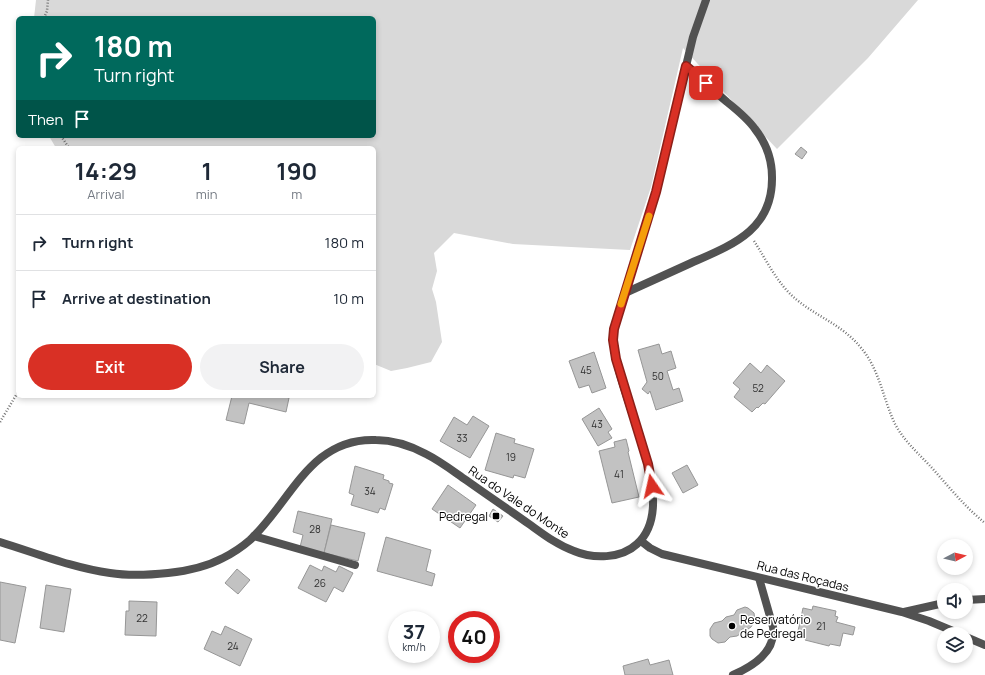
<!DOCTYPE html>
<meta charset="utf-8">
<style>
body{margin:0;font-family:Manrope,sans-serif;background:#f2f2f3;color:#1f2937;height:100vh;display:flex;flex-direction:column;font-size:15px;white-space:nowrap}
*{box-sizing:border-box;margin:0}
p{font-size:13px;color:#747a83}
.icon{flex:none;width:22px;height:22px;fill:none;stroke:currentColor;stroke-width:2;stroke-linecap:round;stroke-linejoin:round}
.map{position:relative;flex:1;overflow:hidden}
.details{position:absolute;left:16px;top:146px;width:360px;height:252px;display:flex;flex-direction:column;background:#fff;border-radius:6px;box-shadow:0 2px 6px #0003}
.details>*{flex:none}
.hud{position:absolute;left:16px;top:16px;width:360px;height:122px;border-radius:6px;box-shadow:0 2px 6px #0003;background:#00695c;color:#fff;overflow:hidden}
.needle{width:26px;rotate:83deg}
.tools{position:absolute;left:937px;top:539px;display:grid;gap:8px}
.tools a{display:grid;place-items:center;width:36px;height:36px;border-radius:50%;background:#fff;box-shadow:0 2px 6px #0003;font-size:20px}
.speed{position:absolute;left:388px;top:611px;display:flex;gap:8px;font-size:20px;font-weight:700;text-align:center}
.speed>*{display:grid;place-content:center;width:52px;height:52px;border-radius:50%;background:#fff;box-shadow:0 2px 6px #0003;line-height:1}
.speed small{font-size:10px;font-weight:400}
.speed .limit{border:6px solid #d22;background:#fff;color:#111}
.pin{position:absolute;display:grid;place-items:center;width:34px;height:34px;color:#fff;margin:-17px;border-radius:8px;box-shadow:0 2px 6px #0006}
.me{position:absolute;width:44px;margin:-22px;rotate:349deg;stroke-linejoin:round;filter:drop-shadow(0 0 3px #0008)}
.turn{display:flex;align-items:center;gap:14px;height:84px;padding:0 12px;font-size:18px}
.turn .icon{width:52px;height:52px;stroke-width:2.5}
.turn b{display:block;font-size:28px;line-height:34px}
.then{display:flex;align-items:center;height:38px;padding:0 12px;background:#0003;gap:8px;font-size:15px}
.eta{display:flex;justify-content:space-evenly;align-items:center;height:68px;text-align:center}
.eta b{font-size:24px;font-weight:700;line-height:28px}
.cta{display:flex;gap:8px;margin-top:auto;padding:8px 12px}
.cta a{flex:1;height:46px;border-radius:24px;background:#d93025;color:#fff;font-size:16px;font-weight:700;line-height:46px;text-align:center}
.cta a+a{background:#f2f2f3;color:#1f2937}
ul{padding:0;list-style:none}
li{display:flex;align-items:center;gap:12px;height:56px;padding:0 12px;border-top:1px solid #e0e1e3}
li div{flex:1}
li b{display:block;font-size:15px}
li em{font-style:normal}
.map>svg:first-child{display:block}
.green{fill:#d9d9d9}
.building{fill:#c2c2c2;stroke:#969696}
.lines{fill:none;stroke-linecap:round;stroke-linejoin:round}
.path{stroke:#747474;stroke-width:2.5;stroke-dasharray:1 2;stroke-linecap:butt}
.service{stroke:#525252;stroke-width:8}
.minor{stroke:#525252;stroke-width:8}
.tertiary{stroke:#525252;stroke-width:8}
.route-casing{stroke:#8d1f18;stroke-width:10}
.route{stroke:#d93025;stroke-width:7}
.slow{stroke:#f59e0b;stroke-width:7}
.poi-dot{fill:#000;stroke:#fff;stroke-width:1.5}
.labels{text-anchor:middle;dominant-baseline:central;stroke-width:3;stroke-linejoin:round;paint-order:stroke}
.number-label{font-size:10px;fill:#303030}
.street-label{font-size:12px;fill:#000;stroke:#fff}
.poi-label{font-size:12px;fill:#000;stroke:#fff;text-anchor:end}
</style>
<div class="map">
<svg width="985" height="675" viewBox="0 0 985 675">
<rect width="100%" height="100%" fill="#fff"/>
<!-- green -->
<polygon class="green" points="36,0 918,0 868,58 777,149 683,48 651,187 630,250 513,244 454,233 434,253 437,271 432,289 436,302 442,342 431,362 407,368 391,371 374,364 374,148 56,148 49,136 374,136 374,18 34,18"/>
<!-- building -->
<g class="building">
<polygon points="801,147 807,152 802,159 795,154"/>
<polygon points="659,344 662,354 671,351 676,368 667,371 673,390 679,388 683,401 656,410 650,391 648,394 642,389 647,382 638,350"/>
<polygon points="594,352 606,388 592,393 589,385 579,388 569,361"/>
<polygon points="750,363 761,373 767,365 785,381 765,404 763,403 758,408 757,407 752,412 734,397 740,389 733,383"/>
<polygon points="232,396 282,396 289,398 286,412 249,403 244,424 226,420"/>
<polygon points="599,408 612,429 608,432 612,438 598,446 582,419"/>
<polygon points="473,416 489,426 470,458 440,441 454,417 467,425"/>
<polygon points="496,433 515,439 514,443 534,449 525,478 514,475 513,478 485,470"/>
<polygon points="626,439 629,451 628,452 639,497 612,503 599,451 615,447 614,442"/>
<polygon points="687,465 698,485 683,493 672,473"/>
<polygon points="355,466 384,475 383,479 389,481 389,483 393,484 385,510 380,508 378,513 351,505 354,495 349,493"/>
<polygon points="448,485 476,505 460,528 432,509"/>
<polygon points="493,509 503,516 498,522 489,516"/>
<polygon points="298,511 332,519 324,553 300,547 303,535 293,532"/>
<polygon points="331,525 365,533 358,561 324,553"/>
<polygon points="386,537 431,550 426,571 435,574 432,586 377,571"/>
<polygon points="310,565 322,571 324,566 336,572 339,566 353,573 343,592 334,587 326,602 298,588"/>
<polygon points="237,569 250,580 238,594 225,583"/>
<polygon points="0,582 26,587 15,643 0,640"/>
<polygon points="46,585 71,589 64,632 40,628"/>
<polygon points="129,601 157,602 156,636 125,635 126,611 129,611"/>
<polygon points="813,606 836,611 835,616 838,617 836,622 855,627 853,635 843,633 840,646 830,644 829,646 805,640 806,638 797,636 803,608 812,610"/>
<polygon points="745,607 748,608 754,613 755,620 751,627 748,629 742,629 740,634 737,636 730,637 725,642 718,643 712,639 710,636 710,629 714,623 722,621 726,617 734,615 737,610"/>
<polygon points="225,626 252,639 240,666 204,649 212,631 221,635"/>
<polygon points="648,659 650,665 669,660 673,675 625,675 623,666"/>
</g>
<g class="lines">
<!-- path -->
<g class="path">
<polyline points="44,18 47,11 48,0"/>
<polyline points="61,136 69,148"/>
<path d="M754,241C767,261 778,285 797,300C819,318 843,325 862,349C880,371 883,399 895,424C904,441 919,454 932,468C949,487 965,507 985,523"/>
<polyline points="0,422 18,392"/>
</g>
<!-- service -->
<polyline class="service" points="254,536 355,565"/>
<!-- minor -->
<g class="minor">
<path d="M625,293C647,283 669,273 691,263C732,245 773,230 772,177C772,160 766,143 755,129C748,119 737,110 727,102C713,90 699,78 686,66"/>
<polyline points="641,541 650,548 662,554 902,612 929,621 960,634"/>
<polyline points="966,600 985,599"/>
<polyline points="904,612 944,603"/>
<polyline points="966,637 985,645"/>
<path d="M733,675C753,666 776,652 773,627L759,578"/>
</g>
<!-- tertiary -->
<path class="tertiary" d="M0,542C36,553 73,568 110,573C129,576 149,575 168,573C187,571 206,567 223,558C233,553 242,547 250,540C291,502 310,437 376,440C393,440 411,446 426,454C440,461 453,471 466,480C487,495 508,509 529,524C543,534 557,545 574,551C593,559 621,559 637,544C686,500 607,385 614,329L656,192L686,66L693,37L706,0"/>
</g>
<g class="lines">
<!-- route casing -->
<g class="route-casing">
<polyline id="route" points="652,486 648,464 616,359 613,340 614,329 656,192 686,66 706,83"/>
</g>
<!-- route -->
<use href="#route" class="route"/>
<!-- slow -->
<polyline class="slow" points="621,304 649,216"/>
</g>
<!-- markers -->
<g class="poi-dot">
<rect x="492" y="512" width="8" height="8" rx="2"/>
<circle cx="732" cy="626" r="4"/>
</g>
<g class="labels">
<!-- number labels -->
<g class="number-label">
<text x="586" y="370">45</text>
<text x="658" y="376">50</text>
<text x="758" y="388">52</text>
<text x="597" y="424">43</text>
<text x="462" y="438">33</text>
<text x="511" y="457">19</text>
<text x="619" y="474">41</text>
<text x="370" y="491">34</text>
<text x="315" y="529">28</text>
<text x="320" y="583">26</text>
<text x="142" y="618">22</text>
<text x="821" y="626">21</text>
<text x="233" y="646">24</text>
</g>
<!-- street labels -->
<g class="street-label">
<text transform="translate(519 502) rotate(34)">Rua do Vale do Monte</text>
<text transform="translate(803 576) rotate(14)">Rua das Roçadas</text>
</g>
<!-- poi labels -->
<g class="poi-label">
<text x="488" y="516">Pedregal</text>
<text x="740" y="619" text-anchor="start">Reservatório<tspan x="740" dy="14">de Pedregal</tspan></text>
</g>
</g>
</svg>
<div class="tools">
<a><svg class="needle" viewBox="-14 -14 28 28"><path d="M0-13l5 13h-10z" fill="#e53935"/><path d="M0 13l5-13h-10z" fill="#747a83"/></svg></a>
<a><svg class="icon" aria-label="sound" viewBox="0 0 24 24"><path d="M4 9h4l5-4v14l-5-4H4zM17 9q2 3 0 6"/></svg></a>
<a><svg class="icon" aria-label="layers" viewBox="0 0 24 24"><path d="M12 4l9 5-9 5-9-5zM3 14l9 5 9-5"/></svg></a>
</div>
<div class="speed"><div>37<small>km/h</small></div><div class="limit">40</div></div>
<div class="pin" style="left:706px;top:83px;background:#d93025"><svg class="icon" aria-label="arrive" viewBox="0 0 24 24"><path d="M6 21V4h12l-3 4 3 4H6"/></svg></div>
<svg class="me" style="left:652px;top:486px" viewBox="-20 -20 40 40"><path d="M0-17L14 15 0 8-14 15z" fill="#d93025" stroke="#fff" stroke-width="4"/></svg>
<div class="hud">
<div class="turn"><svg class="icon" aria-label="right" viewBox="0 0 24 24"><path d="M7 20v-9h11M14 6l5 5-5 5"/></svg><div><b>180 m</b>Turn right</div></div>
<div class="then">Then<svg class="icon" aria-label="arrive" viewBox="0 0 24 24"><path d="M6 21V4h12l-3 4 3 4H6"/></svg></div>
</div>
<section class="details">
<div class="eta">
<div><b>14:29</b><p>Arrival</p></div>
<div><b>1</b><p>min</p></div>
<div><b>190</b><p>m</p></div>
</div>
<ul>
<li><svg class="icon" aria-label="right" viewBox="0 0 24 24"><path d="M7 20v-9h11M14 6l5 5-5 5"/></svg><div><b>Turn right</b></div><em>180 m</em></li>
<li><svg class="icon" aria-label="arrive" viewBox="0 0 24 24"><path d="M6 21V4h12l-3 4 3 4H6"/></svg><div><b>Arrive at destination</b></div><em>10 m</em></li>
</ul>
<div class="cta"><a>Exit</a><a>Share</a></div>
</section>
</div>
